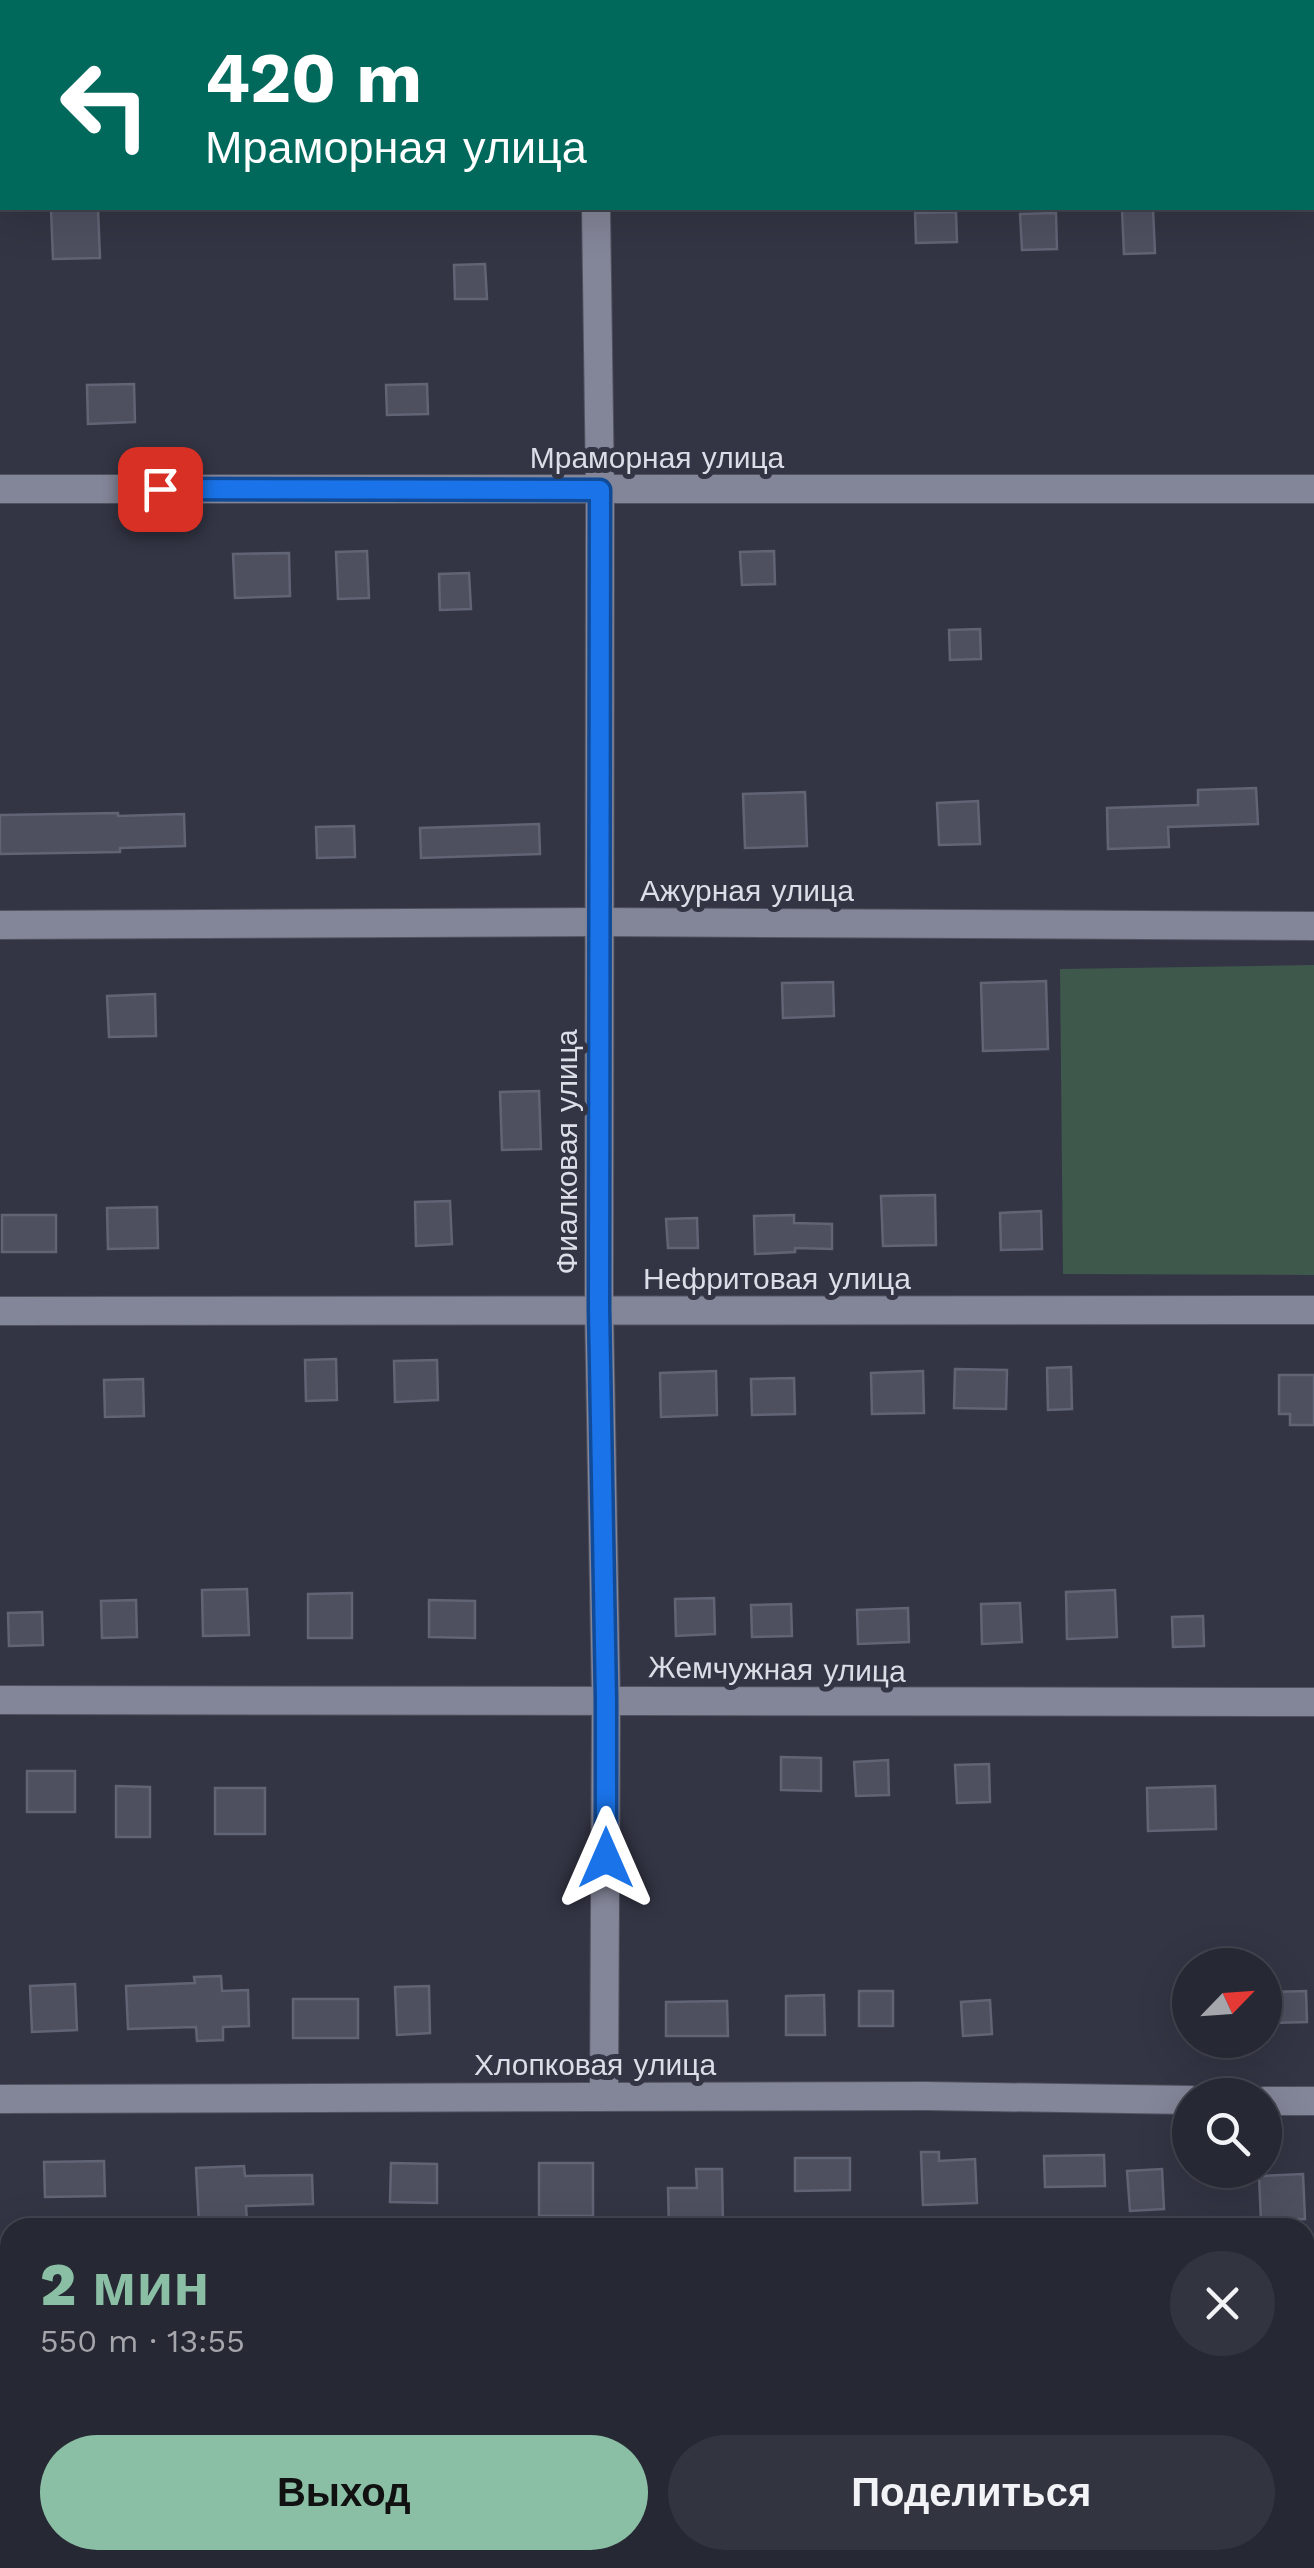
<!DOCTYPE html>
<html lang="ru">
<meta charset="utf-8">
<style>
body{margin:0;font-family:"Work Sans",sans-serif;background:#32343f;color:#f1f3f6;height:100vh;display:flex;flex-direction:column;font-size:38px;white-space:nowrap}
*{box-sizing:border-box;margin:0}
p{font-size:32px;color:#a4a6ac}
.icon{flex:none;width:55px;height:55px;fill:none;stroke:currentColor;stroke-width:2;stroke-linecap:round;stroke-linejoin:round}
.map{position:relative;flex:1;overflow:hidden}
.drawer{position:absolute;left:0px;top:2218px;width:1315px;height:352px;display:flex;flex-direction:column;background:#262833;border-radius:30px 30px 0 0;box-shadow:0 10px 40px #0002,0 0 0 2px #42444e}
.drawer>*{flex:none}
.top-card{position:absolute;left:0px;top:0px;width:1315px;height:210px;box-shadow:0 10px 40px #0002,0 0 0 2px #42444e;background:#00695c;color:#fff;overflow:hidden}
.needle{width:65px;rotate:65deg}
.fabs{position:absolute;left:1172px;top:1948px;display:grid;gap:20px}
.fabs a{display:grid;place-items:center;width:110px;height:110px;border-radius:50%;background:#262833;box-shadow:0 10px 40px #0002,0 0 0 2px #42444e;font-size:50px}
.pin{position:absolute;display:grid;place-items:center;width:85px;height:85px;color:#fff;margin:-42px;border-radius:20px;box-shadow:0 5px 15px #0006}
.me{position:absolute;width:110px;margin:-55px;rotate:0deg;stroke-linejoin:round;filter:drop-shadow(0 0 8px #0008)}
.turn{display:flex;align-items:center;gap:35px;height:210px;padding:0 40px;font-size:45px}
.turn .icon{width:130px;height:130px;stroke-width:2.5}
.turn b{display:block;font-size:70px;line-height:85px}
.round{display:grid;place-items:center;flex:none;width:105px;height:105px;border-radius:52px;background:#32343f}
.summary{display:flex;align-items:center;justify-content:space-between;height:170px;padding:0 40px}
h1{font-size:60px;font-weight:800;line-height:75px;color:#8abfa5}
.primary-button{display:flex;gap:20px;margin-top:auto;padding:20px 40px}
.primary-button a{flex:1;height:115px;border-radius:60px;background:#8abfa5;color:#111;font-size:40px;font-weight:800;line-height:115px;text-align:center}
.primary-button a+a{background:#32343f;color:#f1f3f6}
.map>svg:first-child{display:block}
.green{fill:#3e584c}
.building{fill:#4e5060;stroke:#616475;stroke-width:2.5}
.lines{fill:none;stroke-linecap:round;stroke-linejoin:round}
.minor-casing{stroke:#51525f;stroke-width:30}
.minor{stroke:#838598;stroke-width:28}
.route-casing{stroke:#114b97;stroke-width:25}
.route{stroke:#1a73e8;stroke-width:18}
.labels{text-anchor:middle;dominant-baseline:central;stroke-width:10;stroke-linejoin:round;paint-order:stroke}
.street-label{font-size:30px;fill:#dbdde7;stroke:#333544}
</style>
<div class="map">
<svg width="1314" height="2568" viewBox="0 0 1314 2568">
<rect width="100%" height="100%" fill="#333544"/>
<!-- green -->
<polygon class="green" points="1314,965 1314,1275 1063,1274 1060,969"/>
<!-- building -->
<g class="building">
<polygon points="98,209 100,258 53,259 51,210"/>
<polygon points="1153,209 1155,253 1124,254 1122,210"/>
<polygon points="956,212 957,242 916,243 915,213"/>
<polygon points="1056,213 1057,249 1022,250 1020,214"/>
<polygon points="485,264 487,299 455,299 454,265"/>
<polygon points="134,384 135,422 88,424 87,385"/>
<polygon points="427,384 428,414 387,415 386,385"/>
<polygon points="367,551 369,598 338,599 336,552"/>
<polygon points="774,551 775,584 742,585 740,552"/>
<polygon points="289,553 290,596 235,598 233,554"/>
<polygon points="469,573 471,609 440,610 439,574"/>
<polygon points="980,629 981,659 950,660 949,630"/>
<polygon points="1256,788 1258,824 1168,827 1169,847 1108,849 1107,808 1198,805 1198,790"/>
<polygon points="805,792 807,846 745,848 743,794"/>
<polygon points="978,801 980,844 939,845 937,803"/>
<polygon points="118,813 118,816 184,814 185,846 120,848 120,852 0,854 0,815"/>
<polygon points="539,824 540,854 421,858 420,828"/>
<polygon points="354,826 355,857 317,858 316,827"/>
<polygon points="1046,981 1048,1049 983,1051 981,983"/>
<polygon points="833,982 834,1016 783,1018 782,983"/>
<polygon points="155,994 156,1036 109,1037 107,996"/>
<polygon points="539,1091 541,1149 502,1150 500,1092"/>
<polygon points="935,1195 936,1245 883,1246 881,1196"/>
<polygon points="450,1201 452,1244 416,1246 415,1202"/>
<polygon points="157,1207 158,1248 108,1249 107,1208"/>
<polygon points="1041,1211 1042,1249 1001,1250 1000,1213"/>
<rect x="2" y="1215" width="54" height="37"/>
<polygon points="794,1215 794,1223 832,1224 832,1249 795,1248 795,1252 755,1254 754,1216"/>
<polygon points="697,1218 698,1248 668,1248 666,1219"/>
<polygon points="336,1359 337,1400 306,1401 305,1360"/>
<polygon points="437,1360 438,1400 395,1402 394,1361"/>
<polygon points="1071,1367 1072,1409 1048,1410 1047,1368"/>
<polygon points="955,1369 1007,1370 1006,1409 954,1408"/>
<polygon points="716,1371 717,1415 661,1417 660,1373"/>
<polygon points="923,1371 924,1413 872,1414 871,1373"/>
<polygon points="1279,1375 1314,1375 1314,1425 1290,1425 1290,1414 1279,1414"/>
<polygon points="794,1378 795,1414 752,1415 751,1379"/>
<polygon points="143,1379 144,1416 105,1417 104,1380"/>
<polygon points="247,1589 249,1635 203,1636 202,1590"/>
<polygon points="1115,1590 1117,1637 1067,1639 1066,1592"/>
<polygon points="352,1593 352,1638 308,1638 308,1594"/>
<polygon points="714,1598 715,1634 676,1636 675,1599"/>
<polygon points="136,1600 137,1637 102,1638 101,1601"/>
<polygon points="429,1600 475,1601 475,1638 429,1637"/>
<polygon points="1020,1603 1022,1642 982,1644 981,1604"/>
<polygon points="791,1604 792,1636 752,1637 751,1605"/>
<polygon points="908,1608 909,1642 858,1644 857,1610"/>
<polygon points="42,1612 43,1645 9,1646 8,1613"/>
<polygon points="1203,1616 1204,1646 1173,1647 1172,1617"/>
<polygon points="781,1757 821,1758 821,1791 781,1790"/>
<polygon points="888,1760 889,1795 856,1796 854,1762"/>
<polygon points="989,1764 990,1802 957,1803 955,1765"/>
<rect x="27" y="1771" width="48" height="41"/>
<polygon points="116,1786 150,1787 150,1837 116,1837"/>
<polygon points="1215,1786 1216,1829 1148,1831 1147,1788"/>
<rect x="215" y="1788" width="50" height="46"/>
<polygon points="221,1976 222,1991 248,1990 249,2026 223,2027 223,2040 197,2041 196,2027 128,2029 126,1986 195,1983 194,1977"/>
<polygon points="75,1984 77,2030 32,2032 30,1986"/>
<polygon points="429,1986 430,2033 397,2035 395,1987"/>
<rect x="859" y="1991" width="34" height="35"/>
<polygon points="1306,1991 1307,2022 1265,2023 1265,1992"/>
<polygon points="824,1995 825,2035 786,2035 786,1996"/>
<rect x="293" y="1999" width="65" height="39"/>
<polygon points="990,2000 992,2034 963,2036 961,2002"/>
<polygon points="727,2001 728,2036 666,2036 666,2002"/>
<polygon points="921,2152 939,2152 939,2161 975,2159 977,2203 923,2205"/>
<polygon points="1104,2155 1105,2186 1045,2187 1044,2156"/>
<polygon points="795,2158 850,2158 850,2190 795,2191"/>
<polygon points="104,2161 105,2196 45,2197 44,2162"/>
<polygon points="391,2163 437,2164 437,2203 390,2202"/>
<rect x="539" y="2163" width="54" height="53"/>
<polygon points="244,2166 245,2176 312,2175 313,2204 246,2206 247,2221 199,2223 196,2168"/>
<polygon points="696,2169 722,2169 723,2228 669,2228 668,2188 697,2188"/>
<polygon points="1162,2169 1164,2209 1130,2211 1127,2171"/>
<polygon points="1303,2174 1305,2219 1261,2221 1259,2176"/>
</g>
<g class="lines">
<!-- minor casing -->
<g class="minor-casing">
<g id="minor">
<polyline points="597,2 597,0"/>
<polyline points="1312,142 1314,142"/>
<polyline points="0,148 2,148"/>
<polyline points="596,208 600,490 599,1309 606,1699 604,2096"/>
<polyline points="0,489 1314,489"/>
<polyline points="0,925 599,922 1314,926"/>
<polyline points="0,1311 1314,1310"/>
<polyline points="0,1700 1314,1702"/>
<polyline points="0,2099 926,2096 1190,2100"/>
<polyline points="1265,2101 1314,2101"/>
</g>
</g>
<!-- minor -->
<use href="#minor" class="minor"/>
</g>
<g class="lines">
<!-- route casing -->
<g class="route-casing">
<polyline id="route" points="160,489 600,490 599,1309 606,1699 606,1858"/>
</g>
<!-- route -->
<use href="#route" class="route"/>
</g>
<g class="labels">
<!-- street labels -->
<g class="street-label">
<text x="657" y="457">Мраморная улица</text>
<text x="747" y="890">Ажурная улица</text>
<text transform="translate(566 1152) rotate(-90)">Фиалковая улица</text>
<text x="777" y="1278">Нефритовая улица</text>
<text transform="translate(777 1669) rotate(1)">Жемчужная улица</text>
<text x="595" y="2064">Хлопковая улица</text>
</g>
</g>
</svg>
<div class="fabs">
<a><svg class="needle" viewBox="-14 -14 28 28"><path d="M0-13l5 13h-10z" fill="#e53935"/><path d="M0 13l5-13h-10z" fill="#a4a6ac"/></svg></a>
<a><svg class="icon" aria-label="search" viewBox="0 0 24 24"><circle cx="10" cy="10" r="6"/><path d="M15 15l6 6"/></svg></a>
</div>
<div class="pin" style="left:160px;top:489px;background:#d93025"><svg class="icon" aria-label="arrive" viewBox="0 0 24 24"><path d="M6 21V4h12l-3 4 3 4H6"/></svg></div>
<svg class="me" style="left:606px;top:1858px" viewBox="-20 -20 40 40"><path d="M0-17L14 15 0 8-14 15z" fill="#1a73e8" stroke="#fff" stroke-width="4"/></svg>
<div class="top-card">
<div class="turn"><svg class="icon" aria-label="left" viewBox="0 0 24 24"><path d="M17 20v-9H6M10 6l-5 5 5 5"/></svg><div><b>420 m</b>Мраморная улица</div></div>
</div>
<section class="drawer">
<div class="summary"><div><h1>2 мин</h1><p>550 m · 13:55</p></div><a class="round"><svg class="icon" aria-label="close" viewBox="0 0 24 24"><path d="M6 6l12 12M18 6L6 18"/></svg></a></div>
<div class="primary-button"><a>Выход</a><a>Поделиться</a></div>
</section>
</div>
